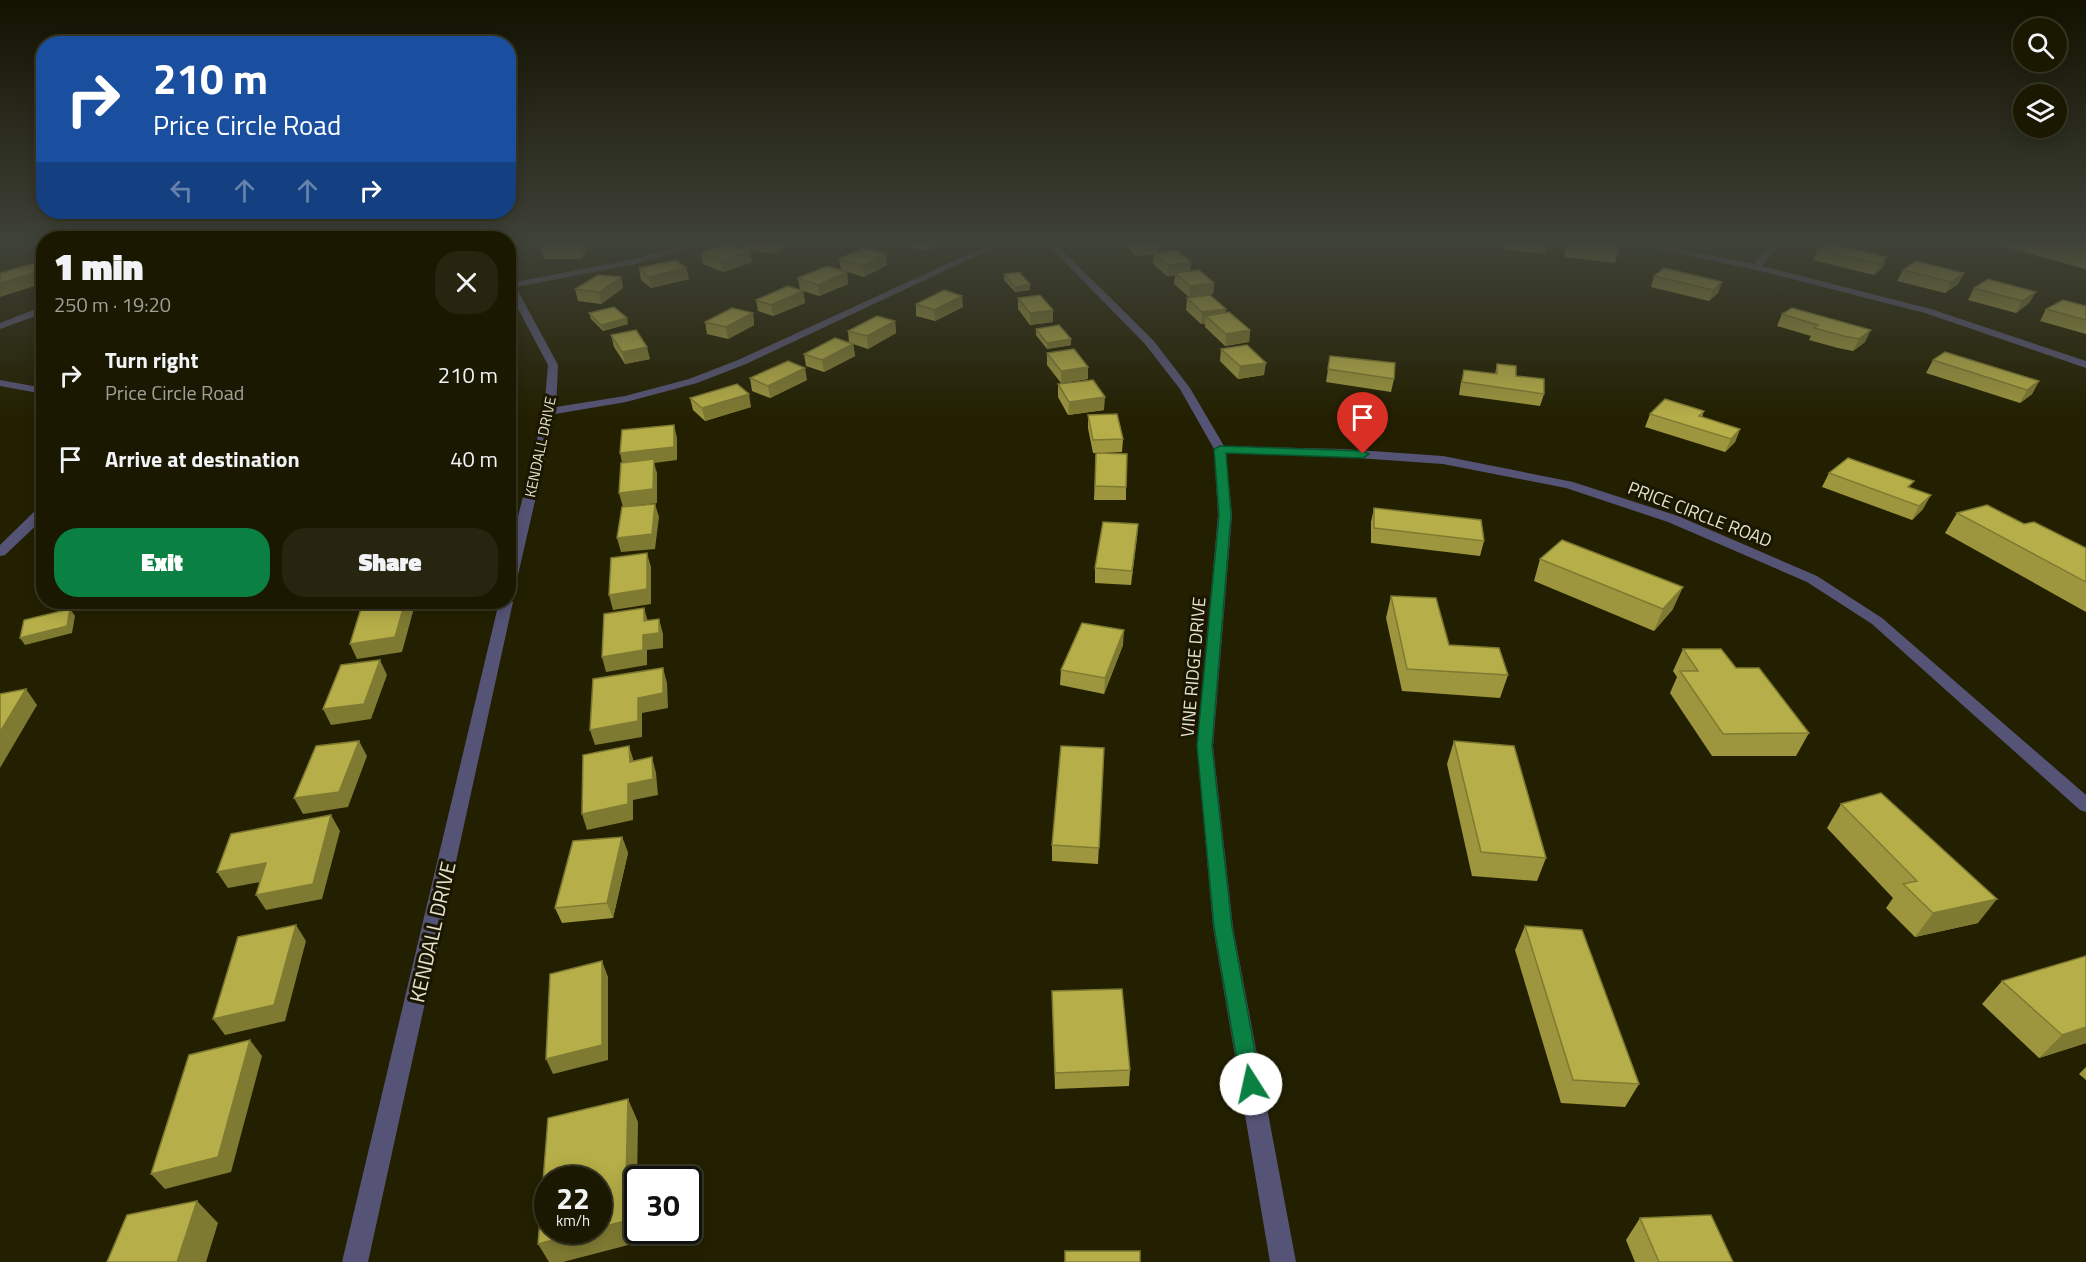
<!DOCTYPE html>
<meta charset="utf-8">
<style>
body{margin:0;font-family:"Titillium Web",sans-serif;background:#272510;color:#f1f3f6;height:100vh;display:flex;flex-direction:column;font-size:22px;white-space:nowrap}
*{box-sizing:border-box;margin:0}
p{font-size:20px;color:#9fa099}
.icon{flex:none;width:33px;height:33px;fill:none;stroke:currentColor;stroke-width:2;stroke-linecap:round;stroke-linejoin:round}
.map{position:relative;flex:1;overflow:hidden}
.details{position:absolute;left:36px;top:231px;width:480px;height:378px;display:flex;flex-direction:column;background:#1a1801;border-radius:24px;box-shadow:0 3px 15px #0003,0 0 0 2px #383723}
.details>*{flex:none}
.banner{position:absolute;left:36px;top:36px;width:480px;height:183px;border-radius:24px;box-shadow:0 3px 15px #0003,0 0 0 2px #383723;background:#1a4fa0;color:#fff;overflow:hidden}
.controls{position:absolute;left:2013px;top:18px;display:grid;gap:12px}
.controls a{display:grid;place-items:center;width:54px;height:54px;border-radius:50%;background:#1a1801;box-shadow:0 3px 15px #0003,0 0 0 2px #383723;font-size:30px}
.speed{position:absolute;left:534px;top:1166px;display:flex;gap:12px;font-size:30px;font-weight:700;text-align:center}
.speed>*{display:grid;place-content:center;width:78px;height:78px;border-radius:50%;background:#1a1801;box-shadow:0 3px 15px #0003,0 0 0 2px #383723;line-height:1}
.speed small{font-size:15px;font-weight:400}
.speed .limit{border:3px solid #111;border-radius:9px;background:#fff;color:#111}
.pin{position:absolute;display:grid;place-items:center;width:51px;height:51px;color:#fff;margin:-62px -26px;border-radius:50% 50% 50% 0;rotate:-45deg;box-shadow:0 0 6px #0007}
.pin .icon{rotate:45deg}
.me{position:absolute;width:66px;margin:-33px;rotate:350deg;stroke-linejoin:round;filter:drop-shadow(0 0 4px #0008)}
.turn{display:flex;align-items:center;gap:21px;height:126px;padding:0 18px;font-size:27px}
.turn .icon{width:78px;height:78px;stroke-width:2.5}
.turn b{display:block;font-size:42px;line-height:51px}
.lanes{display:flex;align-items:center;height:57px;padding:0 18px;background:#0003;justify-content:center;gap:30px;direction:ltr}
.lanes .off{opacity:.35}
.round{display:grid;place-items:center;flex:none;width:63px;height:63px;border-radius:24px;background:#272510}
.summary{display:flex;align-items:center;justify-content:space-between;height:102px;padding:0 18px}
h1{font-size:36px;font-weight:800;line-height:45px}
.cta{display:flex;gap:12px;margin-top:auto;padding:12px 18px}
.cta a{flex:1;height:69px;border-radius:24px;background:#0b8043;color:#fff;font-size:24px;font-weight:800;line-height:69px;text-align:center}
.cta a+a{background:#272510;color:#f1f3f6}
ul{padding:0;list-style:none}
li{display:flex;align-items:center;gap:18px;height:84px;padding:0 18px}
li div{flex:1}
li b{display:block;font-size:22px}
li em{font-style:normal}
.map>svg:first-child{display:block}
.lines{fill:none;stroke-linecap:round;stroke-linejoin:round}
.minor{fill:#565476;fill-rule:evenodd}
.wall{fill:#9d963e}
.shaded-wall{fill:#7f7a32}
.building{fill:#b6ae48;stroke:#7f7a32;stroke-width:1.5}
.route{fill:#0b8043;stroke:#07532c;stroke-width:1.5}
.labels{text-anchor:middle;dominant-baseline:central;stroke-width:6;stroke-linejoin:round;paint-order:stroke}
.far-street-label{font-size:15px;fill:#e4e3d0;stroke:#1a1600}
.street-label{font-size:18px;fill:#e4e3d0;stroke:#1a1600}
.near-street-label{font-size:21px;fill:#e4e3d0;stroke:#1a1600}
</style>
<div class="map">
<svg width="2086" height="1262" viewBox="0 0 2086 1262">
<rect width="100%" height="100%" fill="#232001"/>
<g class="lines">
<!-- minor -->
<g class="minor">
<polygon points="697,241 711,241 636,264 516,287 558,365 556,407 625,396 689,379 738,360 997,241 1008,241 746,364 697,383 626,402 555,414 515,588 508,592 508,557 544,411 548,365 508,290 508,277 514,282 635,259"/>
<polygon points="1044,241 1053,241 1153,340 1190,388 1224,446 1343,449 1443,456 1573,482 1678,516 1817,576 1882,618 2086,795 2086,812 2080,810 1872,624 1807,582 1668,522 1566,488 1443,464 1343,457 1226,453 1232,515 1213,746 1233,927 1296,1262 1270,1262 1213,927 1197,746 1218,515 1214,449 1180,389 1145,344"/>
<polygon points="1623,241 1640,241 1754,264 1773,241 1782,241 1762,266 1931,309 2086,361 2086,368 1925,313 1756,270"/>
<polygon points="44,306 44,313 0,329 0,323"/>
<polygon points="0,380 44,388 44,394 0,386"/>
<polygon points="44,506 44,518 5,555 0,556 0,545 39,507"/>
<polygon points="508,598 513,602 368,1262 342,1262 499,602 508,602"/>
</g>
</g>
<!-- wall -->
<g class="wall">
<polygon points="539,241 586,241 588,249 580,259 544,259 541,248 543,245 542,246"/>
<polygon points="742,241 792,241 792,243 774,254 744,249"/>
<polygon points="909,241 940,241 940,242 927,250 908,247 908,242"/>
<polygon points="1123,241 1161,241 1161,243 1159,243 1158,253 1191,262 1190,271 1214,283 1213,294 1189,297 1174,284 1175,275 1167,276 1153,264 1154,254 1136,256 1123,244"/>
<polygon points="1449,241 1485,241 1484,246"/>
<polygon points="1505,241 1546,241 1546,248 1545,254 1504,249"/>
<polygon points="1567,241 1594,241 1618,252 1615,263 1565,257 1565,249"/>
<polygon points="1696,241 1720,241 1718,245"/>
<polygon points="1978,241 1997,241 1995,244"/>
<polygon points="1999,241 2086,241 2086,269 1997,245"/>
<polygon points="1818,249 1887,257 1882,268 1874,275 1813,260"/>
<polygon points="701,253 752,262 723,272 703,264"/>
<polygon points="839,259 887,265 864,277 841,270"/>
<polygon points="639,268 686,268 689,279 651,288 641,280"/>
<polygon points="1903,270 1964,273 1958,284 1945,293 1897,281"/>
<polygon points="847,272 848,284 819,296 800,290 798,278"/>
<polygon points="1004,274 1030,284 1030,290 1015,292 1004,280"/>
<polygon points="1654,276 1722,282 1718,293 1709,301 1651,287"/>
<polygon points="621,277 623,288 601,304 578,301 575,289"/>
<polygon points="1974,288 2036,292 2029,303 2016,313 1968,300"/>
<polygon points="803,291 805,303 773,316 758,311 756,300"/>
<polygon points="1018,298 1053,310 1053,322 1030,325 1018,309"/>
<polygon points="1187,298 1226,309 1226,313 1250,330 1249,342 1225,346 1205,327 1205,324 1201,324 1186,310"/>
<polygon points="916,304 963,307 935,321 916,316"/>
<polygon points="2086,306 2086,334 2040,321 2046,309"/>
<polygon points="1792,308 1865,342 1853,351 1838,348 1809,340 1811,336 1777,326 1782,314"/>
<polygon points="589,313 628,324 603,331 591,319"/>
<polygon points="753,313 754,325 728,339 707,334 705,322"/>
<polygon points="895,321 896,333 868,349 853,344 855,356 824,372 806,366 804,354 849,343 848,331"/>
<polygon points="1036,329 1071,339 1071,345 1047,349 1036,335"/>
<polygon points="611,335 650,359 625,364 614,347"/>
<polygon points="1221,349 1264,375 1238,379 1220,361"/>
<polygon points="1047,353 1088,367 1088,379 1061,383 1047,365"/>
<polygon points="1330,356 1394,379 1391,392 1326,382"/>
<polygon points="1933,360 2039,381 2032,394 2020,403 1926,373"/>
<polygon points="1497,364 1544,394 1540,406 1459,395 1461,382 1464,370 1495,374"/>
<polygon points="750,378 807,380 770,398 752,391"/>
<polygon points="1058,384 1104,410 1068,415 1058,397"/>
<polygon points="690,398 751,407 705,421 693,410"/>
<polygon points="1704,411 1702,417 1740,429 1735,442 1725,452 1645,427 1650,414"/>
<polygon points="1088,415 1123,439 1122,452 1102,453 1126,487 1126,500 1094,500 1096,453 1093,453 1088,428"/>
<polygon points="1829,473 1911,488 1923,509 1912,520 1822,487"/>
<polygon points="1374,508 1484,541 1480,556 1371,543 1371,522"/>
<polygon points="1957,513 2024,524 2086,548 2086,612 1945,533"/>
<polygon points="1138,524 1131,585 1095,583 1095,568"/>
<polygon points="1540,559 1673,609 1654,631 1534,581"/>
<polygon points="1391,596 1449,645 1508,675 1500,698 1402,691 1386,618"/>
<polygon points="1123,645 1104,694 1060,685 1061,670"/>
<polygon points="1683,649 1809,733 1796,756 1712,756 1670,693 1677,677 1673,671"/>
<polygon points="1454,741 1546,858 1537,881 1472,876 1447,764"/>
<polygon points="1104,748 1098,864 1052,861 1052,845"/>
<polygon points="1841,804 1978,923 1915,937 1886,908 1893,898 1827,828"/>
<polygon points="622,837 628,853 613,918 562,923 555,908"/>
<polygon points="1525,926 1639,1084 1625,1107 1561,1103 1515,950"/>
<polygon points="2002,981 2086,1043 2039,1058 1982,1004"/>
<polygon points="1052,991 1130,1070 1129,1086 1055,1089"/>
<polygon points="2086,1067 2086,1080 2079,1074"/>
<polygon points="1640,1218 1733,1262 1635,1262 1626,1240"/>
</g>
<!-- shaded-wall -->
<g class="shaded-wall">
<polygon points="540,241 566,241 566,242 542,246"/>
<polygon points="583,241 586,241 588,249 580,259 577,248"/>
<polygon points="776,241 792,241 792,243 774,254 772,243"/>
<polygon points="932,241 940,242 927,250 926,245"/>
<polygon points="1149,241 1161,241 1161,243 1159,243 1158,253 1136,256 1136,245"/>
<polygon points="750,251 752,262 723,272 721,261"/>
<polygon points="886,254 887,265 864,277 863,265"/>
<polygon points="1887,257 1882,268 1874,275 1879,264"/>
<polygon points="1191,262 1190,273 1175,273 1175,275 1167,276 1168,265"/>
<polygon points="686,268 689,279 651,288 649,277"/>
<polygon points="44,270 44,283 0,297 0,283"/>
<polygon points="847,272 848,284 819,296 818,285"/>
<polygon points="1964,273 1958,284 1945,293 1951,282"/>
<polygon points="621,277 623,288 601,304 599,292"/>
<polygon points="1722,282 1718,293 1709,301 1713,290"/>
<polygon points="1214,283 1213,294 1189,297 1190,286"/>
<polygon points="1030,284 1030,290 1015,292 1015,287"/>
<polygon points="803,291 805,303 773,316 771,305"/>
<polygon points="2036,292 2029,303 2016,313 2022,301"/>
<polygon points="962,296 963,307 935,321 934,310"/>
<polygon points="1226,309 1225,321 1206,316 1205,324 1201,324 1202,312"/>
<polygon points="1053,310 1053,322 1030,325 1030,313"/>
<polygon points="753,313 754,325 728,339 726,327"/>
<polygon points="627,318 628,324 603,331 601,325"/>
<polygon points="895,321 896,333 868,349 867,336"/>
<polygon points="1250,330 1249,342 1225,346 1226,334"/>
<polygon points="1871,330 1865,342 1853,351 1859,339"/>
<polygon points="1071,339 1071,345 1047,349 1047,343"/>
<polygon points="853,344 855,356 824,372 822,360"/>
<polygon points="647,347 650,359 625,364 622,352"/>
<polygon points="1266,363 1264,375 1238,379 1240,366"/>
<polygon points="1088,367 1088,379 1061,383 1061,371"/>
<polygon points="805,368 807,380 770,398 768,386"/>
<polygon points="2039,381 2032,394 2020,403 2027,390"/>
<polygon points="749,394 751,407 705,421 702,408"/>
<polygon points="1105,397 1104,410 1068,415 1069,402"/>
<polygon points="674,425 677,438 677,460 654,463 657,473 657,503 623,507 619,493 623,467 620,453"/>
<polygon points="1740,429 1735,442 1725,452 1731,439"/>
<polygon points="1931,495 1923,509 1912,520 1919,506"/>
<polygon points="655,504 659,517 655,549 621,552 617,538"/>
<polygon points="1138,524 1137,538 1131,585 1132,571"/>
<polygon points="647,553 651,567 651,604 613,610 609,595"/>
<polygon points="1683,587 1673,609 1654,631 1663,609"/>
<polygon points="405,602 411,602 414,608 402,652 357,659 350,644"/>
<polygon points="644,608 648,622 659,619 663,634 663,648 647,650 647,665 606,672 602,657 644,621"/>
<polygon points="70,609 75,616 72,633 25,645 20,638"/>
<polygon points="1124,630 1123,645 1104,694 1105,678"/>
<polygon points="380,660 387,675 371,719 331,725 323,709"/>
<polygon points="663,668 667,683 668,708 642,713 642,737 595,745 590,730 638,698"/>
<polygon points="26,689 37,705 0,768 0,732"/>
<polygon points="359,741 367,756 348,807 303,814 294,798"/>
<polygon points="629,746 634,762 630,762"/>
<polygon points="652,757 656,773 658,795 633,800 633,820 587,830 582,814 628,784"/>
<polygon points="331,815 340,831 322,899 266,910 256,895"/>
<polygon points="622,837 628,853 613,918 607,903"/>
<polygon points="266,863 276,879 228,888 217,872"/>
<polygon points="1997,899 1978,923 1915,937 1933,913"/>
<polygon points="296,925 306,941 285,1021 225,1035 213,1019"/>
<polygon points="602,961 608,977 608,1060 553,1074 546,1059"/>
<polygon points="2086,1027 2086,1043 2039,1058 2062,1035"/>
<polygon points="250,1040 262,1056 231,1172 165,1189 151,1174"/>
<polygon points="628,1099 638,1122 636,1243 563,1262 549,1262 538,1244 591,1230 598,1230"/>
<polygon points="197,1201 218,1223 206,1262 177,1262"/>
</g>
<!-- building -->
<g class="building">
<polygon points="547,241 583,241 577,248 541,248"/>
<polygon points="759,241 776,241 772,243"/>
<polygon points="909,241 932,241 926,245 908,242"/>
<polygon points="1132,241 1158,241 1159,242 1136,245"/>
<polygon points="1506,241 1546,241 1546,248 1506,244"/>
<polygon points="1568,241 1594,241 1617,243 1618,252 1568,247"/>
<polygon points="2052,241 2086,241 2086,250"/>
<polygon points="1827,243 1887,257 1879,264 1818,249"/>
<polygon points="730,244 750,251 721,261 701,253"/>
<polygon points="863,248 886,254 863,265 839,259"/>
<polygon points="1176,250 1191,262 1168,265 1154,253"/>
<polygon points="676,260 686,268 649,277 639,268"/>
<polygon points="1916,261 1964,273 1951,282 1903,270"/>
<polygon points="35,263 44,265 44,270 0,283 0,273"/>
<polygon points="827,266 847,272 818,285 798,278"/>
<polygon points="1664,268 1722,282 1713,290 1654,276"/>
<polygon points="1199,270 1214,283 1190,286 1175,273"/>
<polygon points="1019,272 1030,284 1015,287 1004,274"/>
<polygon points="598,275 621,277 599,292 575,289"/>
<polygon points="1988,279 2036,292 2022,301 1974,288"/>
<polygon points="788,286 803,291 771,305 756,300"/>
<polygon points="944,290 962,296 934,310 916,304"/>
<polygon points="1040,295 1053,310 1030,313 1018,298"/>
<polygon points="1210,295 1226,309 1202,312 1187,298"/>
<polygon points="2063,300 2086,306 2086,320 2046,309"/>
<polygon points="614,307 627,318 601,325 589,313"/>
<polygon points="732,308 753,313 726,327 705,322"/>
<polygon points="1792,308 1871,330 1859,339 1844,336 1814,328 1818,325 1782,314"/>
<polygon points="1229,312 1250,330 1226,334 1206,316"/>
<polygon points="877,316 895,321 867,336 848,331"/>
<polygon points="1059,325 1071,339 1047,343 1036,329"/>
<polygon points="636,330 647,347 622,352 611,335"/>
<polygon points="835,338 853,344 822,360 804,354"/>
<polygon points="1247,345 1266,363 1240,366 1221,349"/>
<polygon points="1074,349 1088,367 1061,371 1047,353"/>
<polygon points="1945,352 2039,381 2027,390 1933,360"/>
<polygon points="1330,356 1395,363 1394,379 1328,369"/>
<polygon points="788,361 805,368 768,386 750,378"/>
<polygon points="1497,364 1516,366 1516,376 1544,379 1544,394 1462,382 1464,370 1497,374"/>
<polygon points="1093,380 1105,397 1069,402 1058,384"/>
<polygon points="737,384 749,394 702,408 690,398"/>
<polygon points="1665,399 1704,411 1699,416 1740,429 1731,439 1650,414"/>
<polygon points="1117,414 1123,439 1093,440 1088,415"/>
<polygon points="674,425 674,447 620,453 622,430"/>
<polygon points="1096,453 1127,454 1126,487 1095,486"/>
<polygon points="1848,458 1914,481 1908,487 1931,495 1919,506 1829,473"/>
<polygon points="654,459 653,489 619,493 621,463"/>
<polygon points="655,504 652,534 617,538 622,507"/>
<polygon points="1987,505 2024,524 2034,522 2086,548 2086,582 1957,513"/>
<polygon points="1374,508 1481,520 1484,541 1374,528"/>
<polygon points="1103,522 1138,524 1132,571 1095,568"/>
<polygon points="1562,540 1683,587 1663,609 1540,559"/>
<polygon points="647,553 647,589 609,595 611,558"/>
<polygon points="1391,596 1436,598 1449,645 1499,648 1508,675 1407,669"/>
<polygon points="363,602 405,602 395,637 350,644"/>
<polygon points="644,608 644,621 659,619 659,633 643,635 643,650 602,657 604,614"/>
<polygon points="70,609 67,626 20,638 24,620"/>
<polygon points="1082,623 1124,630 1105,678 1061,670"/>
<polygon points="1683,649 1721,649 1736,668 1759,668 1809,733 1723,734 1680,671 1698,671"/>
<polygon points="380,660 364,704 323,709 341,665"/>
<polygon points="663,668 663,693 638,698 638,721 590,730 593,679"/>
<polygon points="26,689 0,732 0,694"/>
<polygon points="359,741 339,792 294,798 316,746"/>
<polygon points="1454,741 1514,746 1546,858 1481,852"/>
<polygon points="629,746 630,762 652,757 653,779 628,784 628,804 582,814 583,755"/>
<polygon points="1061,746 1104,748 1099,848 1052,845"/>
<polygon points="1881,793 1997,899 1933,913 1903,884 1917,881 1841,804"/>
<polygon points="331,815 313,884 256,895 266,863 217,872 231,834"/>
<polygon points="622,837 607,903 555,908 573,841"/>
<polygon points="296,925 274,1005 213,1019 238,937"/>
<polygon points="1525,926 1582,930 1639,1084 1573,1080"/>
<polygon points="2086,956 2086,1027 2062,1035 2002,981"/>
<polygon points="602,961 602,1045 546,1059 550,974"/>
<polygon points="1122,989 1130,1070 1055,1073 1052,991"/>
<polygon points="250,1040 218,1157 151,1174 189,1055"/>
<polygon points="628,1099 625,1221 598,1228 598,1179 548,1179 548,1230 591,1230 538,1244 548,1118"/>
<polygon points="197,1201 177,1262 107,1262 127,1215"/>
<polygon points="1711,1215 1733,1262 1659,1262 1640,1218"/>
<rect x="1065" y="1251" width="75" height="11"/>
</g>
<!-- sky -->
<linearGradient id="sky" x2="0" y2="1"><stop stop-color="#131201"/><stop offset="0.58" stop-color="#3f4238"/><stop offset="1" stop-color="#3f4238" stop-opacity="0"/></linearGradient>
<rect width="2086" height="418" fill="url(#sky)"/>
<!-- route -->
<polygon class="route" points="1220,446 1363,451 1369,454 1363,458 1226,453 1231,515 1212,746 1232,927 1261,1084 1258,1090 1251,1093 1244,1090 1241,1084 1214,927 1197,746 1219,515 1214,449"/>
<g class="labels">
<!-- far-street labels -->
<g class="far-street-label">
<text transform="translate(540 447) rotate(-78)">KENDALL DRIVE</text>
</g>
<!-- street labels -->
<g class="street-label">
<text transform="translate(1700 514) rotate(21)">PRICE CIRCLE ROAD</text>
<text transform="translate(1193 667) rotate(-85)">VINE RIDGE DRIVE</text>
</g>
<!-- near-street labels -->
<g class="near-street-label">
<text transform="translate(432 932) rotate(-77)">KENDALL DRIVE</text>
</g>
</g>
</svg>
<div class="controls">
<a><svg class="icon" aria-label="search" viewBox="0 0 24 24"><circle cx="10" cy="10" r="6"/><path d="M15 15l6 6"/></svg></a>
<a><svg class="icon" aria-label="layers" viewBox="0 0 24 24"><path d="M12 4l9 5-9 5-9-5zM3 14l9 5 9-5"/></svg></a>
</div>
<div class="speed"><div>22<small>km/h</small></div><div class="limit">30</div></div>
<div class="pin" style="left:1363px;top:454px;background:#d93025"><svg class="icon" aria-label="arrive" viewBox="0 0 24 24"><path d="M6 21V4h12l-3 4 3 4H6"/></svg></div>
<svg class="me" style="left:1251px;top:1084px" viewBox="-20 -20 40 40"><circle r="19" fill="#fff"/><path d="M0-13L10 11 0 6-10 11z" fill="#0b8043"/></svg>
<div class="banner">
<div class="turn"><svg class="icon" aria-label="right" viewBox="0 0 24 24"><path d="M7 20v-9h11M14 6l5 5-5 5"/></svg><div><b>210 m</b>Price Circle Road</div></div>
<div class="lanes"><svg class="icon off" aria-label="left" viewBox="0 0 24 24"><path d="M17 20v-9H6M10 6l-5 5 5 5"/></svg><svg class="icon off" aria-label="ahead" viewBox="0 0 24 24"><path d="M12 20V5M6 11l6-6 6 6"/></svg><svg class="icon off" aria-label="ahead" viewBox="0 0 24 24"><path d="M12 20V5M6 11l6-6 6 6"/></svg><svg class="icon" aria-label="right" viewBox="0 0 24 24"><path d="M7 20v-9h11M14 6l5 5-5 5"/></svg></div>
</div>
<section class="details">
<div class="summary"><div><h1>1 min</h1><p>250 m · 19:20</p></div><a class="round"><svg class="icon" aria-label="close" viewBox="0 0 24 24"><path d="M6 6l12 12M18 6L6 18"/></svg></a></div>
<ul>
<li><svg class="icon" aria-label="right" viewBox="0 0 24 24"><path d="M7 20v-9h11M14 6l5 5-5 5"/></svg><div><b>Turn right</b><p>Price Circle Road</p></div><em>210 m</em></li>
<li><svg class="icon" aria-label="arrive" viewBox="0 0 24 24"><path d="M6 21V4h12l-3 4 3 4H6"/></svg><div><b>Arrive at destination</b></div><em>40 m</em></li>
</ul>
<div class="cta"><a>Exit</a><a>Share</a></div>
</section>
</div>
